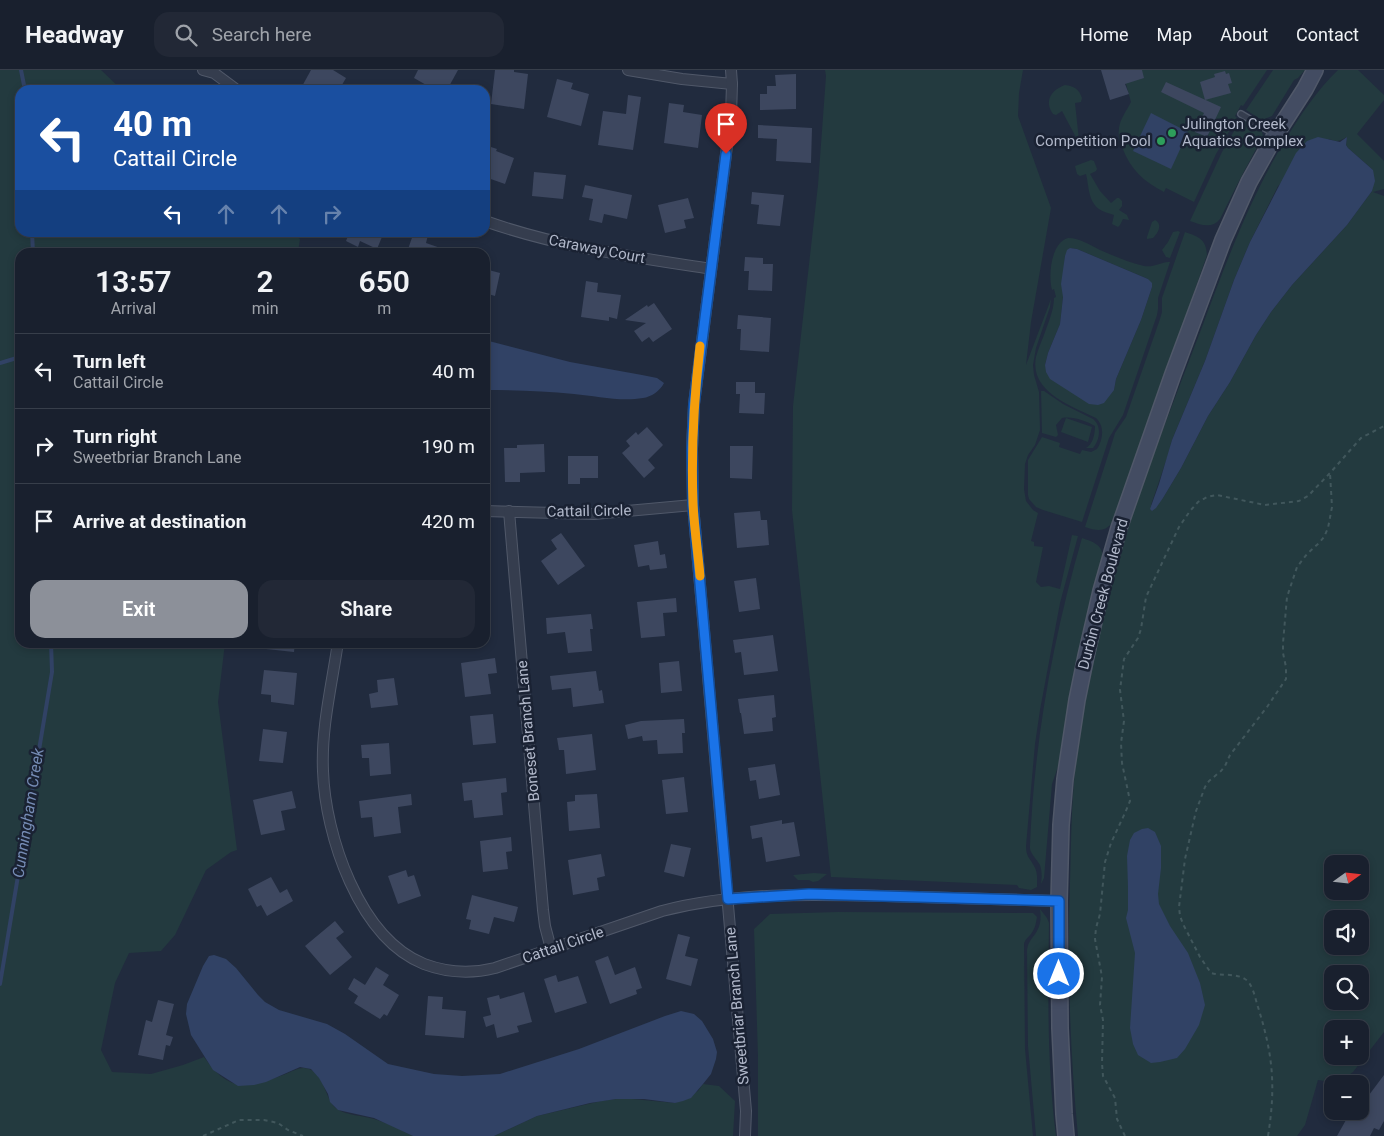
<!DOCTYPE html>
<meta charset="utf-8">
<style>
body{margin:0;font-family:Roboto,sans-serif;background:#222836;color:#f1f3f6;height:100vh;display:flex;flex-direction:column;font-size:19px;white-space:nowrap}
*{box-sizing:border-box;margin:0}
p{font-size:16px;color:#9fa3aa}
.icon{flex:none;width:28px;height:28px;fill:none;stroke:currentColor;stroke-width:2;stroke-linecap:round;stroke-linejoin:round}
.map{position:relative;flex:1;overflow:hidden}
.details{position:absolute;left:15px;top:178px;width:475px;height:400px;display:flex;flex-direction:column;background:#19202e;border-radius:15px;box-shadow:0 2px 8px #0003,0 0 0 1px #373e4a}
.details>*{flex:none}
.hud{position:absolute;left:15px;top:15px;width:475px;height:152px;border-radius:15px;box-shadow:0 2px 8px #0003,0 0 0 1px #373e4a;background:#1a4fa0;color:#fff;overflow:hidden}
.needle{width:32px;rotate:75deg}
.buttons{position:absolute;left:1324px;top:785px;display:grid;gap:10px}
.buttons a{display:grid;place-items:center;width:45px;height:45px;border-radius:10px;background:#19202e;box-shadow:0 2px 8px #0003,0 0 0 1px #373e4a;font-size:25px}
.pin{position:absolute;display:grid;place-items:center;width:42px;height:42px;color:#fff;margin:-51px -21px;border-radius:50% 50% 50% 0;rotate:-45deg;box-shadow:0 0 5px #0007}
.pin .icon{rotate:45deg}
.me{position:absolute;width:55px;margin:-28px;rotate:0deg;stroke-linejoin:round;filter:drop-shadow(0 0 4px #0008)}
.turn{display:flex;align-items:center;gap:18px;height:105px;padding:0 15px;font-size:22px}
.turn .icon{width:65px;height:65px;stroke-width:2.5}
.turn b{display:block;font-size:35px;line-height:42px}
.lanes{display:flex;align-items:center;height:48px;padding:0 15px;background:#0003;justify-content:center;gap:25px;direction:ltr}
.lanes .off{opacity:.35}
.eta{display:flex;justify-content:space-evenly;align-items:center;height:85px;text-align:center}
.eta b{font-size:30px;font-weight:600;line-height:35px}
.action{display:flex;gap:10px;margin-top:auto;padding:10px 15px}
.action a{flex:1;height:58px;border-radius:15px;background:#8c9099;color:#fff;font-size:20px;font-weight:600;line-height:58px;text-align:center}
.action a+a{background:#222836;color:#f1f3f6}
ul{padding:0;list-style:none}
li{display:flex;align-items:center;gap:15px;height:75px;padding:0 15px;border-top:1px solid #373e4a}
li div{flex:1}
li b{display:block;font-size:19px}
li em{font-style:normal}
header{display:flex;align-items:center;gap:30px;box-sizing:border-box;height:70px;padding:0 25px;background:#19202e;border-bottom:1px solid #373e4a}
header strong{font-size:24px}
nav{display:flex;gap:28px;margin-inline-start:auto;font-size:18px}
.search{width:350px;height:45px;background:#222836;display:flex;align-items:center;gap:12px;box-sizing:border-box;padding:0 18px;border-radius:15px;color:#9fa3aa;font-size:19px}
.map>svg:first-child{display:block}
.green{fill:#233a3f;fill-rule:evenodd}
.water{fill:#314265}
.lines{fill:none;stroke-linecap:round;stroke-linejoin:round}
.stream{stroke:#314265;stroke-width:4}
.building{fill:#3d475f}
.lane-casing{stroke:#505869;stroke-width:8}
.street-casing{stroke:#505869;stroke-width:12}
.secondary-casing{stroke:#505869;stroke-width:18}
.path{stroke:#41575c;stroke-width:2;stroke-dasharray:4 4;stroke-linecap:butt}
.lane{stroke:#353d4e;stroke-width:5}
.street{stroke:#353d4e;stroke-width:10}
.secondary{stroke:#434c62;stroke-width:15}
.route-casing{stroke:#114b97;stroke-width:12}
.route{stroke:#1a73e8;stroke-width:9}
.slow{stroke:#f59e0b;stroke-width:9}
.leisure-dot{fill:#2e9e5b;stroke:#1a2233;stroke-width:2}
.labels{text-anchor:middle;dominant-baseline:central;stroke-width:5;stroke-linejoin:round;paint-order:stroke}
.poi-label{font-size:15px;fill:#b1b8ca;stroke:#1a2233;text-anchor:start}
.street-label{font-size:15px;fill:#b1b8ca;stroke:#1a2233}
.water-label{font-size:16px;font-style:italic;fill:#758bb4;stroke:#1a2233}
</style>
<header>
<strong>Headway</strong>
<div class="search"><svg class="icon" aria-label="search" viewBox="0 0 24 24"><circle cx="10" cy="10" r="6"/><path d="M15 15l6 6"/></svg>Search here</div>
<nav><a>Home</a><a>Map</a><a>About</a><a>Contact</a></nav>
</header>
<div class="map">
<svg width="1384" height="1066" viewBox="0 0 1384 1066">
<rect width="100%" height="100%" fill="#212b3e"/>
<!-- green -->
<g class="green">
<path d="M0,0H101L122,20H20V162H290L300,169L298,182H20V572L225,573L218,632L237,780L231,782L206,800L175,865L161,881L129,883L115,913L101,980L112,1002L151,1004L183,995L204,987C231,1025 249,1018 288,1003C295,1000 301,996 309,999C325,1005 325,1030 337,1039C345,1045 364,1046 374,1049C388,1053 401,1060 413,1066H0Z"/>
<path d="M825,0H1023L1019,23L1018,46L1051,138L1031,252L1026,295L1051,229L1050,237L1036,278L1033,295L1034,305L1039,322L1040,360L1035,375L1028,385L1025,394L1024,419L1026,431L1033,440L1038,443L1031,471L1034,472V476L1043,477L1036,512L1041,517L1049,516L1060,519L1072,465L1078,466L1060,533L1040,640L1035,674L1026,776C1026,787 1030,788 1034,796C1038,802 1037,810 1037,817L1031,820L1019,818L1017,815L831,807L792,440L793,336L818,115L826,6Z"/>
<path d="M1109,0H1267L1243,36L1241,35L1235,46L1237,48L1216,84L1194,132L1166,118L1164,122C1144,112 1130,99 1122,77C1119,71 1118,64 1119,58C1120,49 1127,40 1131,32L1126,14Z"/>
<polygon points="1273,0 1305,0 1298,8 1294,10 1272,46 1262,50 1246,40"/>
<path d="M1338,0H1358L1384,25V30L1357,64L1384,91V119L1373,122L1384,126V962L1353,1002L1338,1013L1318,1010L1305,1055L1297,1066H1078C1070,982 1067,897 1070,813C1071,779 1071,745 1074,711C1079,653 1090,595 1104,539C1129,442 1167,350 1202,257C1226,193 1249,130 1284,72C1300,46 1316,21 1338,0ZM1347,67L1346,75L1348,78L1373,100L1372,121L1347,155L1292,215L1271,242L1256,265L1230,312L1208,346L1181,398L1163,428L1151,435L1168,385L1172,370L1205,291L1234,210L1250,172L1278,116L1329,69C1339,73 1338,71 1347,67ZM1332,794H1360V821H1332ZM1332,849H1360V876H1332ZM1332,904H1360V931H1332ZM1332,959H1360V986H1332Z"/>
<path d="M1065,15C1074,16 1079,19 1082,28L1081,32L1075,33L1079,70L1078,71L1062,41L1056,45L1053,44C1044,31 1051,20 1065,15Z"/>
<path d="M1241,49L1262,62L1263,66L1240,109L1220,149C1212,159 1201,155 1190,151L1222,82Z"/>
<path d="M1091,90L1094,91L1097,99L1096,101L1090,104L1100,121L1111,133L1117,128H1119L1122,131V136L1119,140L1127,145L1129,150L1123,149L1120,155L1118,157L1112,154L1114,145C1109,143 1103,142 1099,139C1088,131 1089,116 1086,104L1080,106L1077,104L1075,96Z"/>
<path d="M1155,150C1163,154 1158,163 1153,168L1147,169V167L1152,152Z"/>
<polygon points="1178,161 1180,162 1170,188 1166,187 1162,180 1168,172 1173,162"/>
<path d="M1185,162C1199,167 1206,169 1207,185L1116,447C1107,462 1100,462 1085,457L1112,373L1115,363L1126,347L1160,249L1162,242V228Z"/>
<path d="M1068,168C1080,168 1090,175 1100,180C1114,186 1130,193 1144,196C1154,198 1162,191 1170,192L1158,228V239L1157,245L1123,345L1109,368L1082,452L1043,440L1036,437L1029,429L1028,425V390L1042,367L1060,373L1059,377L1080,384L1082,380L1091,382L1097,379C1103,370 1105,356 1096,348C1072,336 1029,322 1036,287C1038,280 1041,272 1044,265C1048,253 1054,240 1054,228L1056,227L1054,219L1052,220C1048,205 1051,173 1068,168ZM1070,178L1077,179L1148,209L1152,217L1141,250L1116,309L1114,320L1045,295L1048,283L1060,254L1063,227L1065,186Z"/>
<path d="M1041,321H1044L1063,334L1093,349C1102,356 1100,370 1093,378H1086C1093,374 1095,364 1095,356C1086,351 1073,346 1062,348L1056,355L1058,365L1056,367L1042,363Z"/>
<polygon points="1066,348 1092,357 1088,372 1061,362"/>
<path d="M1082,468C1093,472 1102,474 1103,487L1061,688L1052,714L1044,808L1041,814C1042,808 1042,801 1040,795C1037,789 1029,783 1030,776C1034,672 1053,568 1082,468Z"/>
<polygon points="814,803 827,804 818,811 813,812 809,810 798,810 793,805"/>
<path d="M1040,839L1047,848L1049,853C1048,924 1047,996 1056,1066H1036L1028,976L1027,880C1028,871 1033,868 1037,861C1041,854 1041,847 1040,839Z"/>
<path d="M838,842L1028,843H1033L1037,847C1036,853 1035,859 1031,864C1028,868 1025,869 1024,874L1025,979L1033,1066H758V987L754,859L770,844Z"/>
<polygon points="703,1014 719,1016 735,1031 733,1066 494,1066 537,1046 601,1031 616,1029 632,1029 675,1033 698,1021"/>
</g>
<!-- water -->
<g class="water">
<polygon points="1151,43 1188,62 1171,99 1133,81"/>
<polygon points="1318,67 1340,72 1347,67 1346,75 1348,78 1373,100 1375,111 1372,121 1347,155 1292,215 1271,242 1256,265 1230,312 1208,346 1181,398 1163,428 1156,438 1152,441 1150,439 1159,414 1172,370 1205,291 1234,210 1250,172 1296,83 1307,71"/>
<polygon points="1070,178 1077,179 1148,209 1152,213 1152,217 1141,250 1116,309 1114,320 1104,333 1098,335 1089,334 1050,309 1046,302 1045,295 1048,283 1060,254 1063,227 1061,214 1065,186 1067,180"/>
<path d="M485,270L570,292L642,305L657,308L664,313C660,321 651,327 643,328C621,332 596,326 574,324C544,321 515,320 485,320Z"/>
<polygon points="1148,758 1155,762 1161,776 1161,798 1158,824 1159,834 1170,856 1188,883 1200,913 1205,935 1199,955 1185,979 1177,988 1160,992 1151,993 1138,985 1133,974 1130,958 1135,883 1126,848 1128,840 1128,817 1127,786 1130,770 1134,763 1142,759"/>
<polygon points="214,885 226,889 236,898 258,925 265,932 279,940 327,954 345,964 388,994 434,1004 462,1006 500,1004 579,979 665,946 681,941 694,944 702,951 713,969 717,982 716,989 711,1004 703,1014 691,1028 683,1031 675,1033 644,1029 616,1029 590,1033 537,1046 494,1066 413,1066 374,1048 338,1040 330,1032 328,1024 319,1008 311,999 300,997 266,1012 254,1015 238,1016 213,1000 191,965 186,944 187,934 203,896 209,886"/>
</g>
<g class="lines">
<!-- stream -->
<g class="stream">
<polyline points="21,0 25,20"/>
<polyline points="32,162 33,182"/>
<polyline points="0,293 20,287"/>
<polyline points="0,914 52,602 51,572"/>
</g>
</g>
<!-- building -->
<g class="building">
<polygon points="311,0 333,0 346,8 339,20 300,20"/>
<polygon points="418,0 458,0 447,20 435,20 414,8"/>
<polygon points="495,0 514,0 514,2 528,4 524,39 491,34"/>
<polygon points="1101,0 1142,0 1144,8 1125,14 1129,24 1110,30"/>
<polygon points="1225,1 1226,4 1229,3 1232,13 1228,14 1231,23 1205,30 1200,12 1215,7 1214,4"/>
<polygon points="796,4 796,39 760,40 760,24 767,24 767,16 776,16 775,5"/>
<polygon points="557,9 573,13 571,19 589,24 581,56 547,47"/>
<polygon points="1166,12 1221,37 1207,67 1195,62 1204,43 1161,22"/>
<polygon points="628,25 641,27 633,80 598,75 603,41 626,44"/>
<polygon points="669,33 684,35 683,42 702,45 698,78 664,73"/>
<polygon points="758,55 812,58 811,93 776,91 777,69 758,68"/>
<polygon points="485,75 497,79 496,81 514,88 505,114 485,107"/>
<polygon points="534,102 566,105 563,129 532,126"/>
<polygon points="585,115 632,125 627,149 604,144 602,153 589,150 593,129 582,127"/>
<polygon points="752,122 784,125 780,156 757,154 759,135 751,134"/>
<polygon points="688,128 694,148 684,150 686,158 665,163 658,135"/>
<polygon points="342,162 384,162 377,179 360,171 358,177 346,171 348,166"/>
<polygon points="414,162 420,162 428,165 426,173 449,181 449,182 407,182"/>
<polygon points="745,187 763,188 763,194 773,194 772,221 748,220 749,201 744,201"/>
<polygon points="485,199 500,203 495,226 485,223"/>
<polygon points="586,211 598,213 597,222 621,225 617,249 609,247 609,251 581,247"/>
<polygon points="654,233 672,259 653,272 649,267 642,272 634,261 646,253 625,250 647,235 648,237"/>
<polygon points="738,245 771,248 769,282 740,280 741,259 737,259"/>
<polygon points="736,312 755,312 755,323 765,323 764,344 739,343 740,324 736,324"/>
<polygon points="647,357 663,375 648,390 655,398 644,408 622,383 630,376 626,371 636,362 638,365"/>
<polygon points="544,374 545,402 520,403 520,412 505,412 504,378 517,378 517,375"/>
<polygon points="730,376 753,376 752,409 730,408"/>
<polygon points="568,386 598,386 598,408 580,408 580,414 568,414"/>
<polygon points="760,441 761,450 767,450 769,475 737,478 734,443"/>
<polygon points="561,463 585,496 558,515 541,491 557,479 551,470"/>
<polygon points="658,471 660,485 665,484 667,498 650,500 649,495 638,497 634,475"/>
<polygon points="756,508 760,539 739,542 734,511"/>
<polygon points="676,528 677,542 663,543 665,566 641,568 637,532"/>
<polygon points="591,544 593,559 590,559 592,581 568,583 565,562 547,564 546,548"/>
<polygon points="773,565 778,601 744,605 741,582 735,583 733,570"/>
<polygon points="266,572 295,572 294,582 266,579"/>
<polygon points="495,588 497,603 488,604 491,624 465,627 461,593"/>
<polygon points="679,591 682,621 661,623 659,593"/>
<polygon points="264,600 297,603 294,635 271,632 271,625 261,624"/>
<polygon points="596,601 599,621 602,620 604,633 573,637 571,618 552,620 550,606"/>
<polygon points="394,608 398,635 371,638 369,624 378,622 377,610"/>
<polygon points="774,625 776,647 772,648 773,661 744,664 741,643 740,643 738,629"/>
<polygon points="493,644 496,673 473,675 470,646"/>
<polygon points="684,649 685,663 682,663 683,683 658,684 657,670 643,671 642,666 628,669 625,655 641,651"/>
<polygon points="263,659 287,662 283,693 259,691"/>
<polygon points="592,664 596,700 566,704 564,680 559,680 557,668"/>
<polygon points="389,673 391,704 370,706 369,688 362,688 361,675"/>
<polygon points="775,694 780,725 759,729 756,710 750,711 748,698"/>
<polygon points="684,707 688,742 666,744 662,710"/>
<polygon points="506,708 507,722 501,723 503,745 474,748 472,730 464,731 462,713"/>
<polygon points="292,721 296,738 281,741 285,760 261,765 253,730"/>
<polygon points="411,724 412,735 398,737 401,763 374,767 372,747 361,748 359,731"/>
<polygon points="597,724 600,758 569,761 567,732 575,731 575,725"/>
<polygon points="782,750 782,754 794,752 800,786 766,792 762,767 752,769 750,756"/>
<polygon points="511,767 512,781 506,782 508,799 483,802 480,771"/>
<polygon points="671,774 691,778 684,807 664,802"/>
<polygon points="601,784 605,806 597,808 599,820 573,825 568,790"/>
<polygon points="406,800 408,807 414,805 421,826 398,834 388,806"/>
<polygon points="271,807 280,823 287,819 293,831 267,846 261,835 257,837 248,819"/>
<polygon points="472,825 518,837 514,852 494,847 489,864 469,859 471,850 466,849"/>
<polygon points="335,851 344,862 336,868 352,887 330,905 305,876"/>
<polygon points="678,864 690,867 685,886 698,889 691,916 666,909"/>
<polygon points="608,886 615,905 635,897 642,918 636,920 637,924 610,934 595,891"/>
<polygon points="376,897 389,905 383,915 399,925 387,946 384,944 380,949 354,933 358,926 348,919 354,908 365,915"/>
<polygon points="556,905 558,912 578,906 587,933 555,943 544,909"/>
<polygon points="524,922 532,952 517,956 519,962 497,968 494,954 486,957 483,947 491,945 487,928 499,925 500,929"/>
<polygon points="428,926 443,927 442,939 466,941 464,968 425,965"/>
<polygon points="158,930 174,934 166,965 173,967 170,976 166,975 163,990 138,985 146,950 152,952"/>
<polygon points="1384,1005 1384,1051 1379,1060 1374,1058 1370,1066 1337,1066 1351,1041 1360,1041 1360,1037"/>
</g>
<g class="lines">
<!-- lane casing -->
<g class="lane-casing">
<polyline id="lane" points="1241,44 1273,63"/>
</g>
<!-- street casing -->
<g class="street-casing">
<g id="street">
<polyline points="203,0 214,3 237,20"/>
<polyline points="628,0 682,9 732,14"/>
<polyline points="731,0 732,14 731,45 694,334 692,379 693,435 746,1041 745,1066"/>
<path d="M485,151C558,177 635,187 711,199"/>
<polyline points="485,441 594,444 693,435"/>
<polyline points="509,441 543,840 545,856 551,879"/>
<path d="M338,572C332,614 321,658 323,701C325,765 359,868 424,894C448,903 471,904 495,898L662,841C735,822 810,824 885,826C943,828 1001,829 1059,831"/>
</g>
</g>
<!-- secondary casing -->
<g class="secondary-casing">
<polyline id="secondary" points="1066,1066 1064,1044 1060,958 1059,831 1061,755 1065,709 1077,630 1086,586 1101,521 1119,458 1173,304 1223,170 1249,112 1276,64 1305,19 1315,0"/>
</g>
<!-- path -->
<g class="path">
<polyline points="203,1066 239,1050 264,1050 278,1053 288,1060 303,1066"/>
<polyline points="1125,1066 1117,1049 1115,1028 1103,1006 1102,993 1103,950 1100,935 1102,907 1095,869 1096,858 1100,844 1105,792 1111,773 1125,743 1130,731 1122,693 1121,673 1124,651 1120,620 1124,589 1138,568 1141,559 1146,527 1179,457 1190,441 1198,432 1207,427 1217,425 1265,435 1299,431 1308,426 1330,403 1361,368 1384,356"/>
<path d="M1268,1066C1276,1016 1273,985 1258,937C1255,928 1253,914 1245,909C1236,903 1221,906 1211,903L1200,887L1183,854L1180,846L1179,837L1185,789L1196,741L1205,717L1209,711L1221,701L1225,696L1230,685L1267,637L1286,609V597L1283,583V573L1287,527L1297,497L1307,484L1319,473L1324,467L1328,458L1332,437L1330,403"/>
</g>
<!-- lane -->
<use href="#lane" class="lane"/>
<!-- street -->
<use href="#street" class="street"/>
<!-- secondary -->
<use href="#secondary" class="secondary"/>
</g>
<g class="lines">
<!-- route casing -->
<g class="route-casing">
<polyline id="route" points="726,84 694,334 692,379 693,435 728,829 809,824 1059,831 1059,904"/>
</g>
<!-- route -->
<use href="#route" class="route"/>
<!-- slow -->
<path class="slow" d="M700,506C698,482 694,457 693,433C691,380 694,328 700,276"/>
</g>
<!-- markers -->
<g class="leisure-dot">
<circle cx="1172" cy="63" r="5"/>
<circle cx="1161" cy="71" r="5"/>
</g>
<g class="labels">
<!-- poi labels -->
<g class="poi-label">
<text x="1182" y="54">Julington Creek<tspan x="1182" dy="17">Aquatics Complex</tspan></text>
<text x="1151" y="71" text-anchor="end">Competition Pool</text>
</g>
<!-- street labels -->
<g class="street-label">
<text transform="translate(597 179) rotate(11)">Caraway Court</text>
<text transform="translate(589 441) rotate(-1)">Cattail Circle</text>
<text transform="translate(1103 524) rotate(-75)">Durbin Creek Boulevard</text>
<text transform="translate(528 661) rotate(-95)">Boneset Branch Lane</text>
<text transform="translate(563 875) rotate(-19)">Cattail Circle</text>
<text transform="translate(737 936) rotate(-95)">Sweetbriar Branch Lane</text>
</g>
<!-- water labels -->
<g class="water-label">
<text transform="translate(28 743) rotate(-81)">Cunningham Creek</text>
</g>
</g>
</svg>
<div class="buttons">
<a><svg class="needle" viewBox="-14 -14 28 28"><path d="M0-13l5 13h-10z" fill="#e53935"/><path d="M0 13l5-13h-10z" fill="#9fa3aa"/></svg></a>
<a><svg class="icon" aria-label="sound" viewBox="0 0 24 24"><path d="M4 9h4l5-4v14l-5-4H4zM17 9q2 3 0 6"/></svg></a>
<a><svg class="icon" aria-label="search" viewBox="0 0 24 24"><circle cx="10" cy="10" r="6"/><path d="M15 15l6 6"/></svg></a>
<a>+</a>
<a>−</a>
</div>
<div class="pin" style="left:726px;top:84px;background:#d93025"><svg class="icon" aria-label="arrive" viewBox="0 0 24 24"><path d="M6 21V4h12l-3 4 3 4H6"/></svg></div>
<svg class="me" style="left:1059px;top:904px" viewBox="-20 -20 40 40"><circle r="17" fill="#1a73e8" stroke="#fff" stroke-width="3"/><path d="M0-11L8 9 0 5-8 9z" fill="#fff"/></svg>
<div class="hud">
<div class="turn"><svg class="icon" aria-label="left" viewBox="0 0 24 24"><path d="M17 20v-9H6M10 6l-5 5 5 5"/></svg><div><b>40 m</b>Cattail Circle</div></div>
<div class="lanes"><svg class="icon" aria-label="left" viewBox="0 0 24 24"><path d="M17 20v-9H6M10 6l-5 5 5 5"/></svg><svg class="icon off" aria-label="ahead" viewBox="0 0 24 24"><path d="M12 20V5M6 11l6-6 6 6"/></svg><svg class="icon off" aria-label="ahead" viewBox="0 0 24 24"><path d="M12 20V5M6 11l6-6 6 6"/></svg><svg class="icon off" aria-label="right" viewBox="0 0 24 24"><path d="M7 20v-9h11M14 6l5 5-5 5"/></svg></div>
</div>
<section class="details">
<div class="eta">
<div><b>13:57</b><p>Arrival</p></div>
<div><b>2</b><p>min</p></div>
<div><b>650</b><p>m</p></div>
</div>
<ul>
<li><svg class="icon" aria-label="left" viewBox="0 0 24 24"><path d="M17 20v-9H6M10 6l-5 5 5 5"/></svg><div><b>Turn left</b><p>Cattail Circle</p></div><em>40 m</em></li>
<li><svg class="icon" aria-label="right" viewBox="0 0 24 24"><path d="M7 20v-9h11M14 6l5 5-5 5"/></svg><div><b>Turn right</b><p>Sweetbriar Branch Lane</p></div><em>190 m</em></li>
<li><svg class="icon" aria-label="arrive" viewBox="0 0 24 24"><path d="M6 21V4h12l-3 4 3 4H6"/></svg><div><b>Arrive at destination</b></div><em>420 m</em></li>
</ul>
<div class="action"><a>Exit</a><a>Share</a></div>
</section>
</div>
